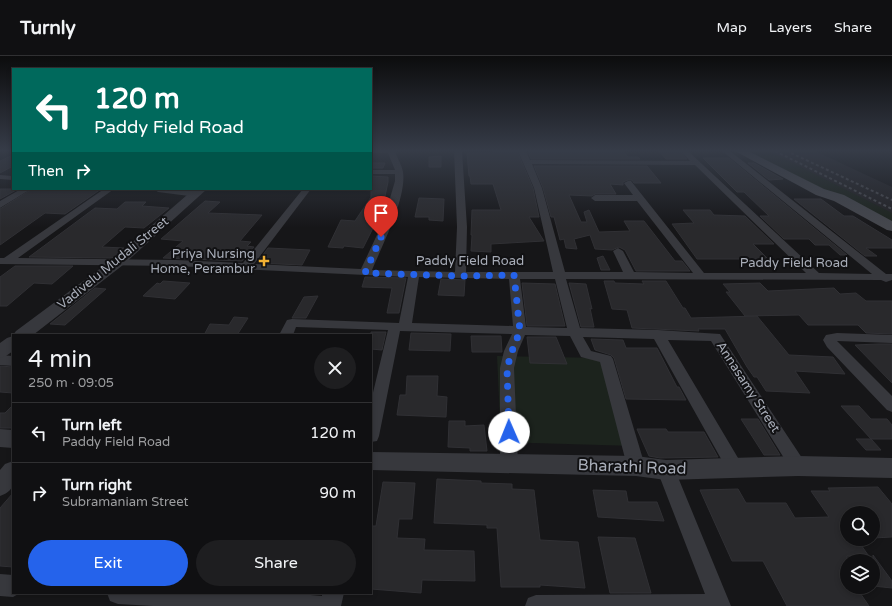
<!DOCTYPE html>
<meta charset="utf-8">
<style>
body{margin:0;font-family:"Varela Round",sans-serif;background:#1e1e20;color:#f1f3f6;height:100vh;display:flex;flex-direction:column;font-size:15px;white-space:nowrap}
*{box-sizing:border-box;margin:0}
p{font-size:13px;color:#9c9d9f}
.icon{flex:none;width:22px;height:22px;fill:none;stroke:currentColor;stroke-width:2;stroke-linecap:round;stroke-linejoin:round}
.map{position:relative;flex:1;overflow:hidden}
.drawer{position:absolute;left:12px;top:278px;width:360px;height:260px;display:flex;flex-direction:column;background:#101012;border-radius:0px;box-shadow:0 2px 6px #0003,0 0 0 1px #303032}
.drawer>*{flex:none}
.banner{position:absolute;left:12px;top:12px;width:360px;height:122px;border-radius:0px;box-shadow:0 2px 6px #0003,0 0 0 1px #303032;background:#00695c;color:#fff;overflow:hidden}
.buttons{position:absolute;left:840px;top:450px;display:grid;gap:8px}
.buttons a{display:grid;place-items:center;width:40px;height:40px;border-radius:50%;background:#101012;box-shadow:0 2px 6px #0003,0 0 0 1px #303032;font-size:20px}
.pin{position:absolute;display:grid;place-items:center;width:34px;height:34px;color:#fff;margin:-41px -17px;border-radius:50% 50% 50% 0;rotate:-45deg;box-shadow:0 0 4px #0007}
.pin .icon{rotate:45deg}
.me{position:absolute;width:44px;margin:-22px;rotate:359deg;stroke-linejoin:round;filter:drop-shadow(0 0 3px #0008)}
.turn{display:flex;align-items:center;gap:14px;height:84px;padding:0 16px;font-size:18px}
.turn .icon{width:52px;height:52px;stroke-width:2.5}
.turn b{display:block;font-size:28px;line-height:34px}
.then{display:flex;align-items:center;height:38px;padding:0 16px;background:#0003;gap:8px;font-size:15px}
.round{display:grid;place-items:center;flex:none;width:42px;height:42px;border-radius:21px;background:#1e1e20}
.overview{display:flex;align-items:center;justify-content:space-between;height:68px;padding:0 16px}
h1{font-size:24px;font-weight:600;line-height:30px}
.primary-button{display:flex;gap:8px;margin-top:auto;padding:8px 16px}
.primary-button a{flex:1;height:46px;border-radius:24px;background:#2563eb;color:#fff;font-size:16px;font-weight:600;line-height:46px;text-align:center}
.primary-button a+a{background:#1e1e20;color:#f1f3f6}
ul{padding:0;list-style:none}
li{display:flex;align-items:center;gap:12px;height:60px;padding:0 16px;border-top:1px solid #303032}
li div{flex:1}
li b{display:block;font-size:15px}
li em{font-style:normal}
header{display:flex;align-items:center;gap:24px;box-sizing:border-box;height:56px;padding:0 20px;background:#101012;border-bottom:1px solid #303032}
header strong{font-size:19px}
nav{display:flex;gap:22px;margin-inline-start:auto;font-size:14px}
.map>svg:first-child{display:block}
.built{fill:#222225}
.green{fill:#1c231d}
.building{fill:#29292c;stroke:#303034}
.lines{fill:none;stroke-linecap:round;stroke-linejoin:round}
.minor{fill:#37383d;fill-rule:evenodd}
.tertiary{fill:#37383d;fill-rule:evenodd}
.secondary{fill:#45474d;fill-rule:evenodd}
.rail{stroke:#4a4c52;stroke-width:2;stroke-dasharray:3 2.5;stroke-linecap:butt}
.route{stroke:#2563eb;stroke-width:7;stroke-dasharray:0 12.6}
.poi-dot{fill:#f2b134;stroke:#111113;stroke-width:1.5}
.labels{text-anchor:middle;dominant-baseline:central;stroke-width:4;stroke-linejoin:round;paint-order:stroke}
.poi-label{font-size:13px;fill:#a8adb8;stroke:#111113;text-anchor:end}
.street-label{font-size:13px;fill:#a8adb8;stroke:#111113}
.near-street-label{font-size:16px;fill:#a8adb8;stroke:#111113}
</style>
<header>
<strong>Turnly</strong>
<nav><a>Map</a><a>Layers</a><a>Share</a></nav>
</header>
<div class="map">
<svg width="892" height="550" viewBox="0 0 892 550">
<rect width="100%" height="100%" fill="#161618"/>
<!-- built -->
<polygon class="built" points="751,95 815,95 892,131 892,167"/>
<!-- green -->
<g class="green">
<polygon points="747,95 769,95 892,157 892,169"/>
<polygon points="497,300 603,302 634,390 501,386"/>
</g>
<!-- building -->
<g class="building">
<polygon points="493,95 517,95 533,132 539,161 529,161 544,185 491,188 491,196 471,195 472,179 471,179 472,154 501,154 493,128 471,128 470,120 469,120 467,97 493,97"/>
<polygon points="567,95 624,96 628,101 638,101 640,103 531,103 528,96"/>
<polygon points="659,95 680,95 687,103 666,103"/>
<polygon points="13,99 13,110 0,117 0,105"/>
<polygon points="441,100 441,111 429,111 429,101"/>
<polygon points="703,102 729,102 847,199 840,199 829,189 815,189 809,183 784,183 760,160 769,160 744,136 737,136"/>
<polygon points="371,107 385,107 383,112 371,112"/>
<polygon points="748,107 754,107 783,123 769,124"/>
<polygon points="534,110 647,110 661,127 634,127 632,124 628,124 623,126 623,129 610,128 616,138 595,138 592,140 569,139 581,166 587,166 584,156 589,154 599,176 630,175 624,165 644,165 675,205 682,205 690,215 636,215 625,194 619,191 612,194 595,193 590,179 574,183 577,193 566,192 564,183 560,184 554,161 551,161 543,132"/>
<polygon points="371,120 388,121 388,126 384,145 376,160 379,160 363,192 344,190 343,192 328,191 341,164 355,165 371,141"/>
<polygon points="0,133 18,133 0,143"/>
<polygon points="32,133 101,133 65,158 45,157 0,189 0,153"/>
<polygon points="419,142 444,143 443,165 429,164 429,161 415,161"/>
<polygon points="794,143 821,143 844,160 853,160 892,184 892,192 866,192 877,200 865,200"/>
<polygon points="205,145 220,146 208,157 262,159 240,185 251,186 247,190 254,191 242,205 163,202 183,185 161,183"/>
<polygon points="125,146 146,146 142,150 169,152 144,172 125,171 102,191 124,192 112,202 29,201 95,152 117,153"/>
<polygon points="683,154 710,154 714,159 745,160 774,188 753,188 768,203 697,203 672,168 694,167"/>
<polygon points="268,192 310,194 302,209 257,207"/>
<polygon points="603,200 610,214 601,214 597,202"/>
<polygon points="15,210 73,210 52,228 34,227 7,250 0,250 0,221"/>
<polygon points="365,221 406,222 399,257 387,257 392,232 362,231"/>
<polygon points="441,223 465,224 464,240 438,239"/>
<polygon points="163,225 190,227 175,243 143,240 157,227 160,228"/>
<polygon points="604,225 614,225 615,227 644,228 642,225 666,225 683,252 685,252 691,262 757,260 789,299 833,301 845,318 795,315 810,337 766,335 757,321 754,321 747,311 725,273 698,273 699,275 632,272 627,254 612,253"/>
<polygon points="522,227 555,228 565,270 527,270"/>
<polygon points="569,227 586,228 592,253 590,252 594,271 581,271"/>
<polygon points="760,227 768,235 834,232 840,238 856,237 866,245 892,245 892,278 866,277 858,269 808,269 799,259 745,260 726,236 730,236 723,228"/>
<polygon points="95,232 106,233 65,269 50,268"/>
<polygon points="318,240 306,262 292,262 304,241"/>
<polygon points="234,261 248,262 237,279 204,279 210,268 229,269"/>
<polygon points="371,276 386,276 382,294 371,293"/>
<polygon points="411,277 451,278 450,295 409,294"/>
<polygon points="471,280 501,280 502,296 472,296"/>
<polygon points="527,281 556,281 567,308 530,307"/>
<polygon points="591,283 623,284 626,292 657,292 677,331 679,331 686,344 626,343 614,302 611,299 595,294"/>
<polygon points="878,288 892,288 892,327 855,289"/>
<polygon points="0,310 13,311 13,337 0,336"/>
<polygon points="407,320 438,320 437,340 447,341 446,361 397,359 400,339 406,339"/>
<polygon points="13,349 13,372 0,372 0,357 5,357"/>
<polygon points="841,350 859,350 871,363 887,363 892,369 892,383 871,383"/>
<polygon points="741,363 758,363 780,399 764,399"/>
<polygon points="449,365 465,365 465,370 484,369 487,395 470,395 470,392 448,391"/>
<polygon points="637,373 666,373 668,376 704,376 718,401 660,402 649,400"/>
<polygon points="856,383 871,383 881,394 866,394"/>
<polygon points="437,423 481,425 481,427 512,428 512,433 534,434 540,484 578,486 585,532 540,529 540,531 501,531 497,472 487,472 487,469 434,467"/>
<polygon points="383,426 415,427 412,463 399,463 397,482 425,483 424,494 474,495 475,525 422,524 421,537 371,533 371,470 376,470"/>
<polygon points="878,431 892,448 892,481 873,482 873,457 847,457 847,483 857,483 868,499 847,500 847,531 856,531 869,550 787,550 763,505 732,505 700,434 738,433 746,447 786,447 795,462 829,461 811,435 830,435 828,432"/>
<polygon points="593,434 626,435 628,446 657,446 664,465 598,461"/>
<polygon points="13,437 13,511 0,510 0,452"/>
<polygon points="598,481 635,482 651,537 610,537"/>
<polygon points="873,499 892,525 892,532 873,530"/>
</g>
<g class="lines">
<!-- minor -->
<g class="minor">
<path d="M371,95H395C397,102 402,109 403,116C407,141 382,190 372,214L455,216L457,171L454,95H462L467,171L466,216H553L534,132L518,95H526L530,104L690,105L681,95H688L819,217L872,218L722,95H730L886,218H892V224L886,226L881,224L566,223L580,272L658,274L720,278L804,405L807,410L804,415L798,417L792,415L711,285L668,284L741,407L744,412L741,417L735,419L729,417L654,283L583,281L591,295L611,300L613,303L645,410L642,415L636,417L630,415L627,410L600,306L581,301L570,280L525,279L518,295L514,312L518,408L515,413L509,415L503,413L500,408V312L504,295L512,278L400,275L379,380L377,385L371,386V345L388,274L296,271L293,279H279L287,264L292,263L399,267L408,221L176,210L0,208V202H4L104,133H114L18,202L176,204L243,207L303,133H311L254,208L361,213L383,166L395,125V118H371V114H395L388,97H371ZM532,108L695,109L806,217H704L631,125H628L624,127L633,139H595L591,142L595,145H637L693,217L634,216L623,195L618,192L613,195L623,216H565L542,132ZM419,221L509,223L513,270L412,267ZM520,223H555L567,272L526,271Z"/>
<polygon points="0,119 13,120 13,124 0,123"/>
<polygon points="21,133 31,133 0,152 0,145"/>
<path d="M154,133C165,133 194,131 201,138L197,141L158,136Z"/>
<polygon points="837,277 892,279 892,287 837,285 892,340 892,356 887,354 827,291 823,284 826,279"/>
<polygon points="0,299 13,300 13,310 0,309"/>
<polygon points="666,407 672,409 675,414 731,550 525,550 528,542 536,539 705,538 657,414 660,409"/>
<polygon points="0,518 13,519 13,537 20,537 13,541 0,540"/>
<polygon points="107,537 287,537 322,540 322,537 344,537 341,550 153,550 118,548 110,545"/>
</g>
<!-- tertiary -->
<g class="tertiary">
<polygon points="194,133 207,133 123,209 33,279 13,279 16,275 113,203"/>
<polygon points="13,280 13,295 6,300 0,302 0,287 7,282"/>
<polygon points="0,373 13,374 13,392 0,391"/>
<polygon points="371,396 636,400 666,404 798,400 892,402 892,422 798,420 666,424 636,420 371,414"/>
<path d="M13,405C13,422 18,434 0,440V414L5,408Z"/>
</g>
<!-- secondary -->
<polygon class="secondary" points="735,95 748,95 824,133 844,139 892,165 892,175 887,174 834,145 816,139"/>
<!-- rail -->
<g class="rail">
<polyline points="775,95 892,153"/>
<polyline points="791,97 892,144"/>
</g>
</g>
<!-- sky -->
<linearGradient id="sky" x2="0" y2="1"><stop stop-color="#0c0c0d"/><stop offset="0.55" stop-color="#363c48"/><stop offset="1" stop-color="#363c48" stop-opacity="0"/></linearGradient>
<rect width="892" height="172" fill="url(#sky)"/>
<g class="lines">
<!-- route -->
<polyline class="route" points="381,181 365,217 460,220 514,219 520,275 512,295 507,312 509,376"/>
</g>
<!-- markers -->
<path class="poi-dot" d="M262 199h4v4h4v4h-4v4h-4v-4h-4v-4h4z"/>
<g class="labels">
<!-- poi labels -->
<g class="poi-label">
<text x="255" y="198">Priya Nursing<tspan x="255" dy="15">Home, Perambur</tspan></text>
</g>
<!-- street labels -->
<g class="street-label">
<text x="470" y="205">Paddy Field Road</text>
<text transform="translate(113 207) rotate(-39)">Vadivelu Mudali Street</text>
<text x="794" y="207">Paddy Field Road</text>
<text transform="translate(748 331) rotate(57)">Annasamy Street</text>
</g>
<!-- near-street labels -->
<g class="near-street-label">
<text transform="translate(632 411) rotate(2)">Bharathi Road</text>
</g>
</g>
</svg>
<div class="buttons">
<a><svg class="icon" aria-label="search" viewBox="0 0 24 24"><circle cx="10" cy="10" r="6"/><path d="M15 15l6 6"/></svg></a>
<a><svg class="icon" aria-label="layers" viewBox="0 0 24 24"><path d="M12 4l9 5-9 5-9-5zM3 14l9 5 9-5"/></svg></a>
</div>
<div class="pin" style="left:381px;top:181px;background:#d93025"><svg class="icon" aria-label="arrive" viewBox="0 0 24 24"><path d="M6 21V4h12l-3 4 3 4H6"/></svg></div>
<svg class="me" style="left:509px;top:376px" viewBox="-20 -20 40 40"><circle r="19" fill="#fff"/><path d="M0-13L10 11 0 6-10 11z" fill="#2563eb"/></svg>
<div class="banner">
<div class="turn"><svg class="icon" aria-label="left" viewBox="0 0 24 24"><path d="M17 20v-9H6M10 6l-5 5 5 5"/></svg><div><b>120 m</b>Paddy Field Road</div></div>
<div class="then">Then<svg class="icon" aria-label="right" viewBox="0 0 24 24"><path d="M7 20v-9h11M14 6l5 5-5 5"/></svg></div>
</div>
<section class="drawer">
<div class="overview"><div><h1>4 min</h1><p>250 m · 09:05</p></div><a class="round"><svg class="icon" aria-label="close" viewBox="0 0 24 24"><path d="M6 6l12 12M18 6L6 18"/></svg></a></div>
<ul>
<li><svg class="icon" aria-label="left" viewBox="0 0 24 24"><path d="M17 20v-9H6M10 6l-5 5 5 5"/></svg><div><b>Turn left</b><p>Paddy Field Road</p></div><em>120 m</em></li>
<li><svg class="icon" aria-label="right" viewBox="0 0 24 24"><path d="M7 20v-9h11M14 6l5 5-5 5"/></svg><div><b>Turn right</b><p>Subramaniam Street</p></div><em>90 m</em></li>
</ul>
<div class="primary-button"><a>Exit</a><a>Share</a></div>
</section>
</div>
